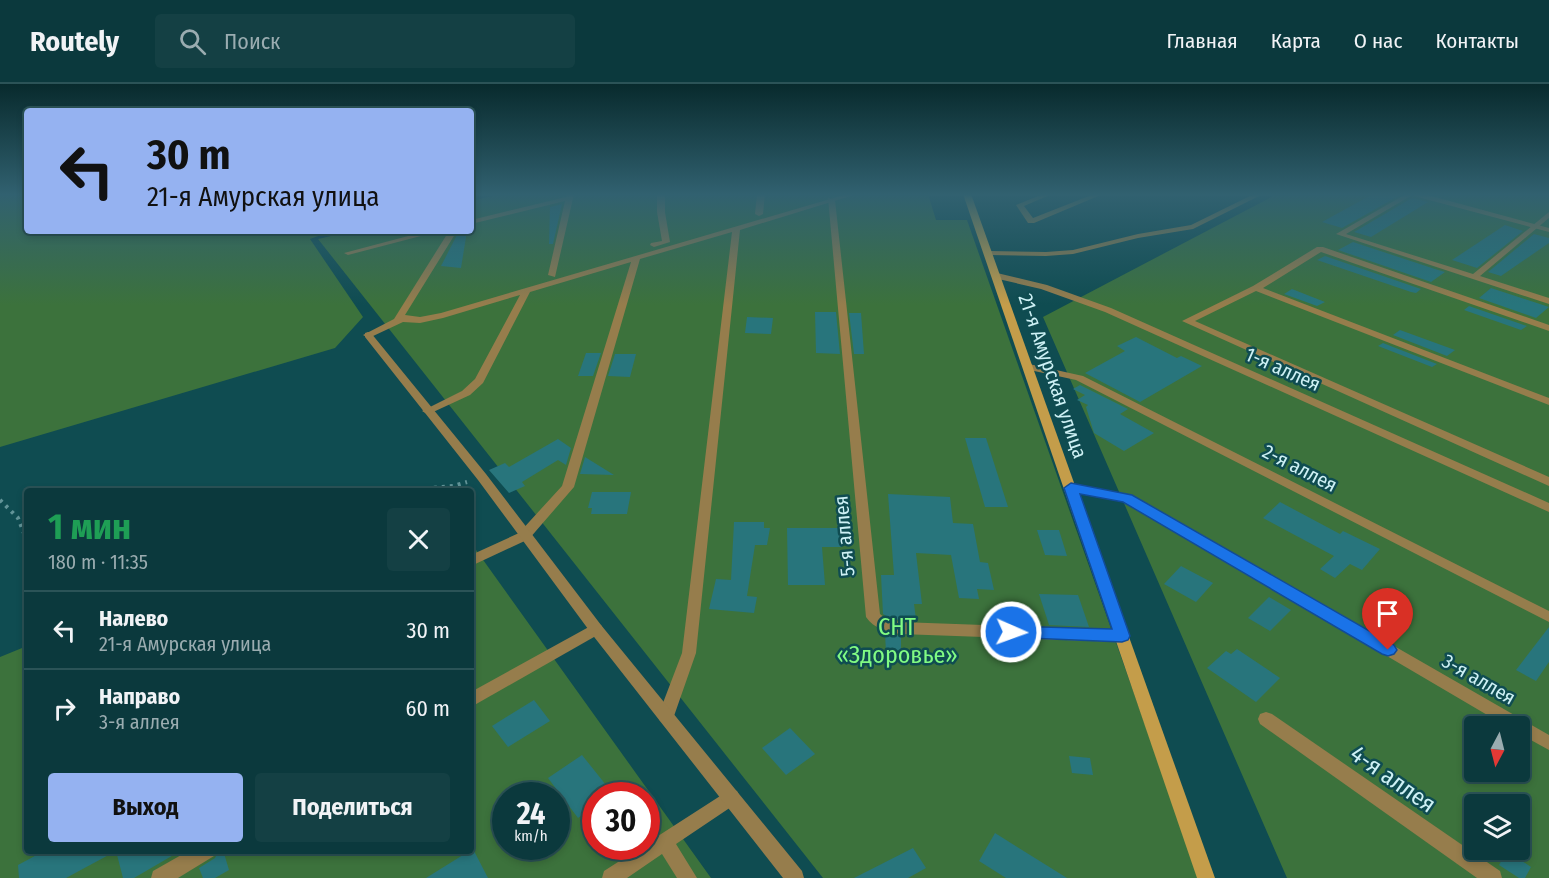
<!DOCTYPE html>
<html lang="ru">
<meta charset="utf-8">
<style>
body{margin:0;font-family:"Fira Sans Condensed",sans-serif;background:#144044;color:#f1f3f6;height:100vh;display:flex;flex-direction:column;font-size:22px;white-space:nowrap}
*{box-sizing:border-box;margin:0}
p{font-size:20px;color:#9aacb0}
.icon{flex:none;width:33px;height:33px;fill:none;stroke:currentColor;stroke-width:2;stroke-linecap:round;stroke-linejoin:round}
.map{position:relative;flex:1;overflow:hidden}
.details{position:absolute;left:24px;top:404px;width:450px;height:366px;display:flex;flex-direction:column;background:#0b393d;border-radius:6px;box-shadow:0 3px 9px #0003,0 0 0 2px #2b5357}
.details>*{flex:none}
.hud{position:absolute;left:24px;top:24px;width:450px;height:126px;border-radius:6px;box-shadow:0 3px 9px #0003,0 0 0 2px #2b5357;background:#95b2f1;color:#111;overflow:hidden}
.needle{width:39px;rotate:187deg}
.fabs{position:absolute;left:1464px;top:632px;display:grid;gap:12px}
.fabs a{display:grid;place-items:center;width:66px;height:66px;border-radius:6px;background:#0b393d;box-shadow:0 3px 9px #0003,0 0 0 2px #2b5357;font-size:30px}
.speed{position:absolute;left:492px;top:698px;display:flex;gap:12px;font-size:30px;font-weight:700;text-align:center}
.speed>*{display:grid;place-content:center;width:78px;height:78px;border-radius:50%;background:#0b393d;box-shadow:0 3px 9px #0003,0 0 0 2px #2b5357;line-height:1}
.speed small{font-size:15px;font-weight:400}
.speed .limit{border:9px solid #d22;background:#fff;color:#111}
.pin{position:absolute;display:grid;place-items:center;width:51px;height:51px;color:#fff;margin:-62px -26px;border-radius:50% 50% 50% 0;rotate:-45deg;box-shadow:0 0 6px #0007}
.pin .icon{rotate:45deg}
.me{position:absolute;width:66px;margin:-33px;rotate:92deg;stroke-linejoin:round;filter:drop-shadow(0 0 4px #0008)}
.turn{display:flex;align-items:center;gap:21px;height:126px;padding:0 24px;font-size:27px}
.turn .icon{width:78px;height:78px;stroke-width:2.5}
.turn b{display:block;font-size:42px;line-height:51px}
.round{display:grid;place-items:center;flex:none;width:63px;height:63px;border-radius:6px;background:#144044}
.summary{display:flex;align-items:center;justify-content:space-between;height:102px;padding:0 24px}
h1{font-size:36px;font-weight:700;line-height:45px;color:#1e9e55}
.cta{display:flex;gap:12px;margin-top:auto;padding:12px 24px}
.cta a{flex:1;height:69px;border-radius:6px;background:#95b2f1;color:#111;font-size:24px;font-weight:700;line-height:69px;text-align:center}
.cta a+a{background:#144044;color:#f1f3f6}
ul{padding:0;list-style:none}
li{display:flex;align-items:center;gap:18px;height:78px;padding:0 24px;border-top:2px solid #2b5357}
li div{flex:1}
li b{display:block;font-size:22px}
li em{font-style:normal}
header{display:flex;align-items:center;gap:36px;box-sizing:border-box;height:84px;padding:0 30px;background:#0b393d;border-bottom:2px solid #2b5357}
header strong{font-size:28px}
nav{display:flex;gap:33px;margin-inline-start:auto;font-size:21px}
.search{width:420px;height:54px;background:#144044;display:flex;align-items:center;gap:15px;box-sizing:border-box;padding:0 21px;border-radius:6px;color:#9aacb0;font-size:22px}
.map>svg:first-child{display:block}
.green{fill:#3c723c;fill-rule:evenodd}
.building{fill:#28757c}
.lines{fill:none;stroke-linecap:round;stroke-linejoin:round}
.path{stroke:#629498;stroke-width:4;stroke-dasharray:3 5;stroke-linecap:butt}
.lane{fill:#967d4c;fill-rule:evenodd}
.street{fill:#967d4c;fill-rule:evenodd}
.secondary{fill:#c49d4a;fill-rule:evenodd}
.route{fill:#1a73e8;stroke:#114b97;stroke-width:1.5}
.labels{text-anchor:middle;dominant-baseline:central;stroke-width:5;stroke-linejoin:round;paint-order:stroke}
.street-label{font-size:20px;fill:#cef1f5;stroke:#0f4c51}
.near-park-label{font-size:24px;fill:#81fb83;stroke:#0f4c51}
.near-street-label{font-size:24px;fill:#cef1f5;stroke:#0f4c51}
</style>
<header>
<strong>Routely</strong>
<div class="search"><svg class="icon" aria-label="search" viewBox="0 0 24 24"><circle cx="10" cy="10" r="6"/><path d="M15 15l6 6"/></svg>Поиск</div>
<nav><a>Главная</a><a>Карта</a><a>О нас</a><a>Контакты</a></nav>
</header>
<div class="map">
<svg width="1549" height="794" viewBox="0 0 1549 794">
<rect width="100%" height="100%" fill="#0f4c51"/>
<!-- green -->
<g class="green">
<polygon points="0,110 27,110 27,147 332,147 310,155 363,233 335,264 0,363"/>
<polygon points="501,110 928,110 936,136 967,136 1199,794 823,794 318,155 352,147 471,147 471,117"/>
<path d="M1277,110H1549V794H1287L1043,233ZM1474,642H1520V687H1474ZM1474,720H1520V765H1474Z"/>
<path d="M471,459L711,794H0V573L27,562V766H471ZM506,711H556V762H506ZM596,711H646V762H596Z"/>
</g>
<!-- building -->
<g class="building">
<polygon points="1373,110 1402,110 1342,144 1322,138"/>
<polygon points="1412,114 1428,118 1371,153 1354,148"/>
<polygon points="562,120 553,160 549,160 550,123"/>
<polygon points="1505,141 1523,147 1477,184 1452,176"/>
<polygon points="459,147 467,147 461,184 441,182"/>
<polygon points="1534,150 1549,154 1549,159 1501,192 1488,188"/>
<polygon points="1353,158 1435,185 1445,188 1431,198 1338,166"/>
<polygon points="1325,172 1421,205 1416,209 1411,208 1317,176"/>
<polygon points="1491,204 1549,223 1536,234 1479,214"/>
<polygon points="1292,205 1325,218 1317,222 1284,210"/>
<polygon points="1469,222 1527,242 1521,246 1464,226"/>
<polygon points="815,228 836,228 840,270 816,269"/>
<polygon points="849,229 861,229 864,270 854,270"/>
<polygon points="747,233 773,234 771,250 745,249"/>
<polygon points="1400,246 1455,266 1447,272 1393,251"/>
<polygon points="1136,253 1177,274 1181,272 1202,282 1140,318 1085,289 1125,267 1117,262"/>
<polygon points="1383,259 1437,280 1432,283 1378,262"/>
<polygon points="586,269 601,269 593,292 578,292"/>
<polygon points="615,270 636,270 630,293 608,292"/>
<polygon points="1080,301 1128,325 1120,330 1154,349 1124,367 1094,349 1086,323 1088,321 1077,316 1085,311 1073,305"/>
<polygon points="965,354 986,354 1008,423 985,423"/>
<polygon points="558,355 571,364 566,381 558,376 522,398 525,402 509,409 489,386 505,379 509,383"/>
<polygon points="585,373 614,391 580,390"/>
<polygon points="592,408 631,408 627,430 591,430 592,424 588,424"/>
<polygon points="888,410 950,413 953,439 973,440 980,478 988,479 994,506 977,505 979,515 959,514 951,471 916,469 922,520 914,520 916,535 900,536 889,534 883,530 881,491 894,491"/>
<polygon points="1280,418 1340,450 1343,447 1380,465 1362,486 1350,480 1335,494 1320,485 1334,472 1263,434"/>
<polygon points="734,438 764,438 764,444 770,444 767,461 755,461 747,512 757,513 754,529 709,525 716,495 731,496"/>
<polygon points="787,444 840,444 842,463 822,463 825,501 788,501"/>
<polygon points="1037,446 1059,446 1067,472 1045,471"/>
<polygon points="1181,482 1213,499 1196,518 1164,500"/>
<polygon points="1039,510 1078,511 1089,543 1049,541"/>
<polygon points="1269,513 1291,526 1270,547 1248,534"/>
<polygon points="1549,543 1549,578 1536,597 1516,586"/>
<polygon points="885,549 901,552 901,570 886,569"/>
<polygon points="1237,565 1280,594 1256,618 1207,584 1226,567 1231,570"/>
<polygon points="534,616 550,637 508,663 492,642"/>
<polygon points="790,644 815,670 786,691 762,664"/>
<polygon points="582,671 614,711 596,711 596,721 578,734 548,694"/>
<polygon points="1069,672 1090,674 1093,691 1072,689"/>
<polygon points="995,749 1067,794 1006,794 979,777"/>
<polygon points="913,764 926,784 908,794 854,794"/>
<polygon points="473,765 488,794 426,794 471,766"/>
<polygon points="46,766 182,766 134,794 123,794 116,767 66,794 19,794 18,781"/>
<polygon points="219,766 223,766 229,786 215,794 203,794 199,784 215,774"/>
<polygon points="1507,767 1531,783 1525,794 1519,794 1499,781"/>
</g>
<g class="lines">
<!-- path -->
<g class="path">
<polyline points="410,406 453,402 467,398"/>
<polyline points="0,416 18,434 27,457"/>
</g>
<!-- lane -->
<g class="lane">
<polygon points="567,110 574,110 555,193 548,191 565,117 471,140 471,136 566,113"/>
<polygon points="657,110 665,110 665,128 670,158 654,163 650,161 651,159 662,157 657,128"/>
<polygon points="757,110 765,110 763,130 759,132 755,130"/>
<polygon points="847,110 857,110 740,146 696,569 674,632 672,637 666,639 660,637 658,632 682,569 732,148 640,175 574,403 529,455 471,482 471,471 519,449 562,402 631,178 530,208 483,299 470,311 431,329 427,330 422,327 462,307 475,295 520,211 443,234 420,239 403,238 371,253 368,254 363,251 394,235 449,147 457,147 405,231 420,233 441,229"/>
<polygon points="1043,110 1052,110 1024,122 1033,134 1094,110 1103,110 1034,139 1028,139 1016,121"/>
<polygon points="1254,110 1263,110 1193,145 1138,154 1073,170 1046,172 989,171 985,169 989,167 1046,168 1073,166 1138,150 1191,141"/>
<polygon points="1406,110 1414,110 1346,150 1473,190 1549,128 1549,134 1480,192 1549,214 1549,220 1336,150"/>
<polygon points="427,147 440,147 348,171 344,169"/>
<polygon points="1317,163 1323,163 1549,241 1549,247 1321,168 1263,204 1549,314 1549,321 1256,207 1195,237 1549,393 1549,402 1182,237 1253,202"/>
<polygon points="596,539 601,541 603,545 601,549 471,623 471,608"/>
<polygon points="731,705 737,707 740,713 737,719 676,760 697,794 677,794 662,770 627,794 602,794 604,787 643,762 646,762 646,759 658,752"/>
<polygon points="190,766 217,766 214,772 178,794 151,794 153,787"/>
</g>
<!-- street -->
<g class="street">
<polygon points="1414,110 1424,110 1549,144 1549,148 1414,112"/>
<path d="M828,114L835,116L880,530L888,536L900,538L1122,546L1127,548L1129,552L1127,556L1122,558L900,550C886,547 874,545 866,533Z"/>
<polygon points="997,189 1047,201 1111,224 1549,419 1549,428 1105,228 1041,205 994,194 993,192"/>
<polygon points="368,248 371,249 486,390 601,541 802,787 804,794 783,794 591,549 478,396 365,253 365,249"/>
<polygon points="1029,280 1083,292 1549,527 1549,538 1076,296 1025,285 1024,283"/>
<polygon points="1071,399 1131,411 1549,651 1549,666 1520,650 1520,642 1506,642 1123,417 1067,406 1065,403 1067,400"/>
<polygon points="1266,628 1272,630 1500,787 1502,794 1477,794 1260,640 1258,635 1260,630"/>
</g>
<!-- secondary -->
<polygon class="secondary" points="963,110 971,110 1215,794 1197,794"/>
</g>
<!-- sky -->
<linearGradient id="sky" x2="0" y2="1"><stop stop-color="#082a2d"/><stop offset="0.5" stop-color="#316170"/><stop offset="1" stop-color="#316170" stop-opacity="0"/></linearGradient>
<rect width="1549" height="221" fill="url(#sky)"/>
<!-- route -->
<polygon class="route" points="1071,399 1132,411 1394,561 1397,566 1394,570 1388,572 1382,570 1123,418 1080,410 1130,552 1128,556 1122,558 1005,553 1003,548 1005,543 1011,542 1112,545 1064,404"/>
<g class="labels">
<!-- street labels -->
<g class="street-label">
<text transform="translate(1283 285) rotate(24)">1-я аллея</text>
<text transform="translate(1053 292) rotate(71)">21-я Амурская улица</text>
<text transform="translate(1300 384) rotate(27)">2-я аллея</text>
<text transform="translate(844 452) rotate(-95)">5-я аллея</text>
<text transform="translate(1479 595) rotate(30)">3-я аллея</text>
</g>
<!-- near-park labels -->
<g class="near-park-label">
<text x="897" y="543">СНТ<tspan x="897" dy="28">«Здоровье»</tspan></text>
</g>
<!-- near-street labels -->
<g class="near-street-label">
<text transform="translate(1393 695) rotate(35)">4-я аллея</text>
</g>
</g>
</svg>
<div class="fabs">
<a><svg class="needle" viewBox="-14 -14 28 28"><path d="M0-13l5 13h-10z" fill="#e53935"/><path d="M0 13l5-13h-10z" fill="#9aacb0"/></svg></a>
<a><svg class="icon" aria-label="layers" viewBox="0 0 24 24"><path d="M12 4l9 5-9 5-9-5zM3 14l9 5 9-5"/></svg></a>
</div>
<div class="speed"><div>24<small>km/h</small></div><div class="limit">30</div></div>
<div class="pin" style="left:1388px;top:566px;background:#d93025"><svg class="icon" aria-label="arrive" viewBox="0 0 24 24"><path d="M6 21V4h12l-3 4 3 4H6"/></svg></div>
<svg class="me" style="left:1011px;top:548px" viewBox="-20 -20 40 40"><circle r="17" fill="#1a73e8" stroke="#fff" stroke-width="3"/><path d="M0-11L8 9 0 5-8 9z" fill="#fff"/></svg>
<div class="hud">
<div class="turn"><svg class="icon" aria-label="left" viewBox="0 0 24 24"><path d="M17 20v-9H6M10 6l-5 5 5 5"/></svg><div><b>30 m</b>21-я Амурская улица</div></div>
</div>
<section class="details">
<div class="summary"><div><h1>1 мин</h1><p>180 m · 11:35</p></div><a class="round"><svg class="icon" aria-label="close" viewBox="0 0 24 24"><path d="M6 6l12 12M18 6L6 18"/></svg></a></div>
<ul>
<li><svg class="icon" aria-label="left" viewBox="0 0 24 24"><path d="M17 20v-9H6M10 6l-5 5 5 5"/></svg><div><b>Налево</b><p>21-я Амурская улица</p></div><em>30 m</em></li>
<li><svg class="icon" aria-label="right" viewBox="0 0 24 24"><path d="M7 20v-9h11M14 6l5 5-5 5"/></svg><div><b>Направо</b><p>3-я аллея</p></div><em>60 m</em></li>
</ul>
<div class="cta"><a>Выход</a><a>Поделиться</a></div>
</section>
</div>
